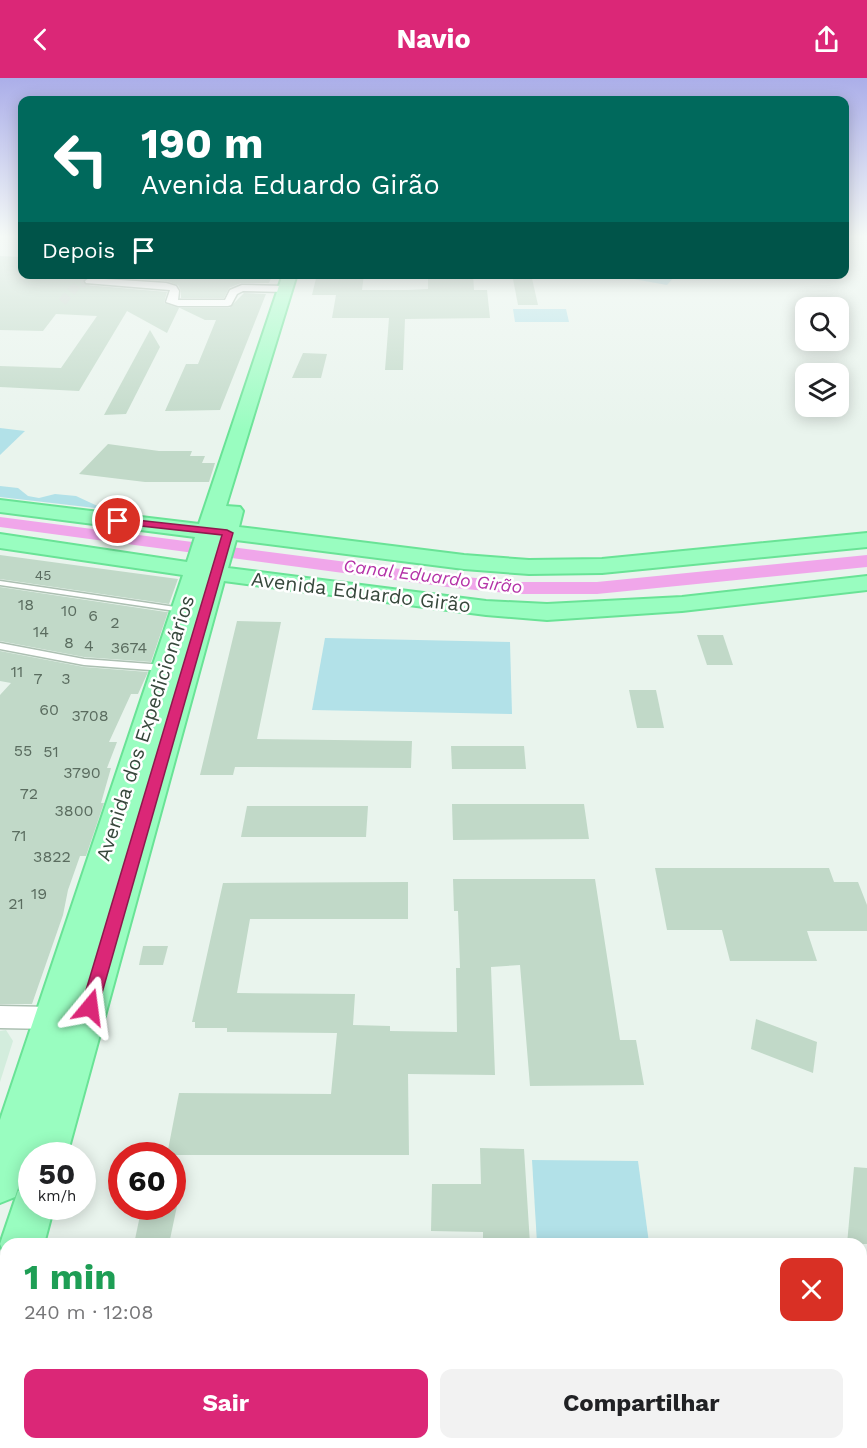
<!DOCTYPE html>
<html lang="pt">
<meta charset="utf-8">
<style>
body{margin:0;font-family:"Work Sans",sans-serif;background:#f2f2f2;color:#202124;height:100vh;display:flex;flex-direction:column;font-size:22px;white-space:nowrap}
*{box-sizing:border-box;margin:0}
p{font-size:20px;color:#757577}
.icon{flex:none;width:33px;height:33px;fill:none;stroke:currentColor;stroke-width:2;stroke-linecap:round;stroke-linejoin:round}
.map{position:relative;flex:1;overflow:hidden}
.drawer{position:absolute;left:0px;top:1160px;width:867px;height:212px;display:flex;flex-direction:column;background:#fff;border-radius:18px 18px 0 0;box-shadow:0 3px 15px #0003}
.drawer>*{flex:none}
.hud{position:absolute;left:18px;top:18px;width:831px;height:183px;border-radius:12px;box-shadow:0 3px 15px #0003;background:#00695c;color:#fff;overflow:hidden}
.controls{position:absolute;left:795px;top:219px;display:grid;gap:12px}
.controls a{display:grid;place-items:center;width:54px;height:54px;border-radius:12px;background:#fff;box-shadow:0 3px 15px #0003;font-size:30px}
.speed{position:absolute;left:18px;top:1064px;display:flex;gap:12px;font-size:30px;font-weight:700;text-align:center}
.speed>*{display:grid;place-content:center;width:78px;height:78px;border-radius:50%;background:#fff;box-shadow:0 3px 15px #0003;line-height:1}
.speed small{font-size:15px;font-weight:400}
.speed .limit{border:9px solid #d22;background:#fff;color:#111}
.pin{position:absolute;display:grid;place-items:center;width:51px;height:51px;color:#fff;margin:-26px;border:3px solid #fff;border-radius:50%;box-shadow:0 2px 6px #0007}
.me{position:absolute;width:66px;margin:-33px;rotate:16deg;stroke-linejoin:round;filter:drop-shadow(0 0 4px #0008)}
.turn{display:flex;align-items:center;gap:21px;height:126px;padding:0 24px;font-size:27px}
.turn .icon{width:78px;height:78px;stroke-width:2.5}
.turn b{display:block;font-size:42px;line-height:51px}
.then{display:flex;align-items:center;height:57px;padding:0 24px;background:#0003;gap:12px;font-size:22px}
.round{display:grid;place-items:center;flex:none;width:63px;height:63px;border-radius:12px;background:#f2f2f2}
.head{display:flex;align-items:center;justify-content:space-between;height:102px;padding:0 24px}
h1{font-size:36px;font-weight:700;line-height:45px;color:#1e9e55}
.cta{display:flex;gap:12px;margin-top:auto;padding:12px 24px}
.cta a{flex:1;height:69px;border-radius:12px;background:#db2777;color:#fff;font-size:24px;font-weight:700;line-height:69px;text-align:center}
.cta a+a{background:#f2f2f2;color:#202124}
header{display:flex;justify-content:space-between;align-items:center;height:78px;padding:0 24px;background:#db2777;color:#fff;font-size:27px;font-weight:700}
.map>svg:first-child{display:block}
.education{fill:#d3eddd}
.green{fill:#b2e1e8}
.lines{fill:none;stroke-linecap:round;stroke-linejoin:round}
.canal{fill:#f0a6ea;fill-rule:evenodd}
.building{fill:#c1d9c8}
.street-tunnel{stroke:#c5d2ca;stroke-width:9;stroke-dasharray:9 4.5;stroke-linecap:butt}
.lane-casing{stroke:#acc0b2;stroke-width:3}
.street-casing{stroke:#acc0b2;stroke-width:3}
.primary-casing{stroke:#69e396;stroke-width:4}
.lane{fill:#fff;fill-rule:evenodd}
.street{fill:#fff;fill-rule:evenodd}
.primary{fill:#99fdc0;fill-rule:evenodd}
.route{fill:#db2777;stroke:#8e194d;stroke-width:1.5}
.labels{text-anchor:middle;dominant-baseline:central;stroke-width:5;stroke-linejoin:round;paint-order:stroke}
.far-number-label{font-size:14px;fill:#5a6c5f}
.number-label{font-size:16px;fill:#5a6c5f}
.far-water-label{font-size:18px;font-style:italic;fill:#b431a7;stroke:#fff}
.street-label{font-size:20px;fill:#37483c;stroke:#fff}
</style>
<header><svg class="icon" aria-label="back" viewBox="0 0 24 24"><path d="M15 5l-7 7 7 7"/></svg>Navio<svg class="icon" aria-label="share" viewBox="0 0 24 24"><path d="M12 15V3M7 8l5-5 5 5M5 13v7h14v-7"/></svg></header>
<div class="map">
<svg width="867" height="1370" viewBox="0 0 867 1370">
<rect width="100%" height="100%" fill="#e9f4ed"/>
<!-- education -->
<polygon class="education" points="6,952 13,963 0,1004 0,953"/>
<!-- green -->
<g class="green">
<polygon points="611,197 611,196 676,197 667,207"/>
<polygon points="513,231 566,231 569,244 515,244"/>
<polygon points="0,350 25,353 0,377"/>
<polygon points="0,408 18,410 28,418 39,420 55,416 76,418 104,431 0,419"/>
<polygon points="325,560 510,564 512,636 312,632"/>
<polygon points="532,1082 638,1083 649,1165 537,1165"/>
</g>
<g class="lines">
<!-- canal -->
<polygon class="canal" points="0,439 455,498 517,504 597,504 867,477 867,489 597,516 517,516 455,510 0,449"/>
</g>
<!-- building -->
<g class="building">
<polygon points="0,178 22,179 22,196 273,196 269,205 241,205 229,210 224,220 181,220 181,213 178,207 166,203 88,198 83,202 86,207 167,214 164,225 179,230 167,255 127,233 79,313 0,309 0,288 61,290 97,238 56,236 43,253 0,252"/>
<polygon points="317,196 364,196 362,212 407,212 428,211 428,196 473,196 474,212 487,212 490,240 405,241 403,292 385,292 389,240 332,240 336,217 312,217"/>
<polygon points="512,196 531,196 538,227 518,227"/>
<polygon points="244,215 266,216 220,332 165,333 186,286 198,286 216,242 205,242 180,230 229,230"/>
<polygon points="150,252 160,269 126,336 104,337"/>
<polygon points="303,275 327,276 321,300 292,300"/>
<polygon points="108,366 159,373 192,373 190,378 205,378 202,385 215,385 209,404 145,404 79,396"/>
<polygon points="0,477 96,490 178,501 169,526 0,501"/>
<polygon points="0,509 166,534 168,534 151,584 84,579 0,563"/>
<polygon points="237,543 281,544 257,661 412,663 411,690 235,689 233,697 200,697"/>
<polygon points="697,557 723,557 733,587 707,587"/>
<polygon points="0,573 84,589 148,594 138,616 131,616 109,664 117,664 107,690 111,690 101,725 104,725 86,778 80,778 68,812 63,837 32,926 0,926 0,617 11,605 0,603"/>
<polygon points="629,612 656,612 664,650 637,650"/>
<polygon points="451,668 524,668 526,691 452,691"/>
<polygon points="452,726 584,726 589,761 453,762"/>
<polygon points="247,728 368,728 366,759 241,759"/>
<polygon points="655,790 829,790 834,804 858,804 867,827 867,853 807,853 817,883 730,883 722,852 667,852"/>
<polygon points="453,801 595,801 620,962 636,962 644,1007 530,1008 520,887 491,889 495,997 408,996 409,1077 167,1077 179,1015 331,1016 337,955 227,954 227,950 195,950 195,944 192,944 223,805 408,804 408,841 250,841 237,915 355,916 353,947 390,948 390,953 457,954 456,890 460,890 458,833 454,833"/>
<polygon points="143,868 168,868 163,887 139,887"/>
<polygon points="756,941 817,964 813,995 751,971"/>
<polygon points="480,1070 524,1071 530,1166 483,1166 483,1154 431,1153 432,1106 481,1106"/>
<polygon points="854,1089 867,1090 867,1166 847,1166"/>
<polygon points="142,1128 177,1128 169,1166 134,1166"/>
</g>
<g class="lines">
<!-- street-tunnel -->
<polyline class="street-tunnel" points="62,224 78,206 89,203"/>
<!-- lane casing -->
<g class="lane-casing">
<g id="lane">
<polygon points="0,503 182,530 186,532 182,534 0,507"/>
<polygon points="0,565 84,581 164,587 168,590 164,593 84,587 0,571"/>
</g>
</g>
<!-- street casing -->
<g class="street-casing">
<g id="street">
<polygon points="89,200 166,205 176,208 179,213 178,222 225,222 230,212 242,207 286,208 290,211 286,214 243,213 237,216 231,227 228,228 178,228 166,224 170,212 86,205 85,203"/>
<polygon points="0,928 51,929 59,932 62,940 59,948 51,951 0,950"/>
</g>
</g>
<!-- primary casing -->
<g class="primary-casing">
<g id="primary">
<polygon points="283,196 297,196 226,428 240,429 243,433 239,449 464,477 529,482 602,481 867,455 867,469 602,495 529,496 464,491 236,462 228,490 486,523 547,526 682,519 867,498 867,512 682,533 547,542 486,537 224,503 67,1077 32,1077 32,1088 28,1080 15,1119 0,1125 0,1042 183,497 0,470 0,456 187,484 195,459 0,434 0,422 199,446"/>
<polygon points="32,1108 32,1128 54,1128 44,1166 6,1166 6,1179 0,1166 18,1113"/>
<polygon points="6,1200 6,1263 0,1266 0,1202"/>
</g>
</g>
<!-- lane -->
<use href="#lane" class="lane"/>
<!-- street -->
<use href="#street" class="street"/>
<!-- primary -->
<use href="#primary" class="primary"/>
</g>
<!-- sky -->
<linearGradient id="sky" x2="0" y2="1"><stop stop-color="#abaee9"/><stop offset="0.45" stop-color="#f5faf7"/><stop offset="1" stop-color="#f5faf7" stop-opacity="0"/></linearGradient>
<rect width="867" height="352" fill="url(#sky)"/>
<!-- route -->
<polygon class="route" points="118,440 227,452 233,455 98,929 96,935 90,937 84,935 81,929 222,457 114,445 113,443"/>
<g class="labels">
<!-- far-number labels -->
<g class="far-number-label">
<text x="43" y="497">45</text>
</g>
<!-- number labels -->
<g class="number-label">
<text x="26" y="526">18</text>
<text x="69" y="532">10</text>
<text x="93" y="537">6</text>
<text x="115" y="544">2</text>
<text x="41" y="553">14</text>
<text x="69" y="564">8</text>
<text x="89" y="567">4</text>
<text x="129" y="569">3674</text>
<text x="17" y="593">11</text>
<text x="38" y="600">7</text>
<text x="66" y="600">3</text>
<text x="49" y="631">60</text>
<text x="90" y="637">3708</text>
<text x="23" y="672">55</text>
<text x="51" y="673">51</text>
<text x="82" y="694">3790</text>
<text x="29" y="715">72</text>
<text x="74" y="732">3800</text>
<text x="19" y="757">71</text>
<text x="52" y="778">3822</text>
<text x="39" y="815">19</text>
<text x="16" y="825">21</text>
</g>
<!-- far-water labels -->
<g class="far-water-label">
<text transform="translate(433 498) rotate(7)">Canal Eduardo Girão</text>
</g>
<!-- street labels -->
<g class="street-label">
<text transform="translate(361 514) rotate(7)">Avenida Eduardo Girão</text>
<text transform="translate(145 650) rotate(-72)">Avenida dos Expedicionários</text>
</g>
</g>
</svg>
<div class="controls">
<a><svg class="icon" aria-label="search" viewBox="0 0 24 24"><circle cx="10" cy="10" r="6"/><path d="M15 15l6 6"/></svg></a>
<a><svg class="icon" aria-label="layers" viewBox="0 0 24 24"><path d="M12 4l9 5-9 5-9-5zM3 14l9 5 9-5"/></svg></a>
</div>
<div class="speed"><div>50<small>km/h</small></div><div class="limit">60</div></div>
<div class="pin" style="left:118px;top:443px;background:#d93025"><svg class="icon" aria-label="arrive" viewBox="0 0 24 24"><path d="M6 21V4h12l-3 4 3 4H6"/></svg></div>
<svg class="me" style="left:90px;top:929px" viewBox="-20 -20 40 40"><path d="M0-17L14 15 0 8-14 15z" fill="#db2777" stroke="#fff" stroke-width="4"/></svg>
<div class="hud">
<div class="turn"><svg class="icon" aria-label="left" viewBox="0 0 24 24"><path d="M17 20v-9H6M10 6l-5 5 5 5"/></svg><div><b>190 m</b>Avenida Eduardo Girão</div></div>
<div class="then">Depois<svg class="icon" aria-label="arrive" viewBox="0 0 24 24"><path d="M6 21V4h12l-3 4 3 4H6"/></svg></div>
</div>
<section class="drawer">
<div class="head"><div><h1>1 min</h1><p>240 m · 12:08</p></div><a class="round" style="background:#d93025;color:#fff"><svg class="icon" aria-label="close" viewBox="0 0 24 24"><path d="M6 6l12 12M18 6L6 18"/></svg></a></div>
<div class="cta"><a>Sair</a><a>Compartilhar</a></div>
</section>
</div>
